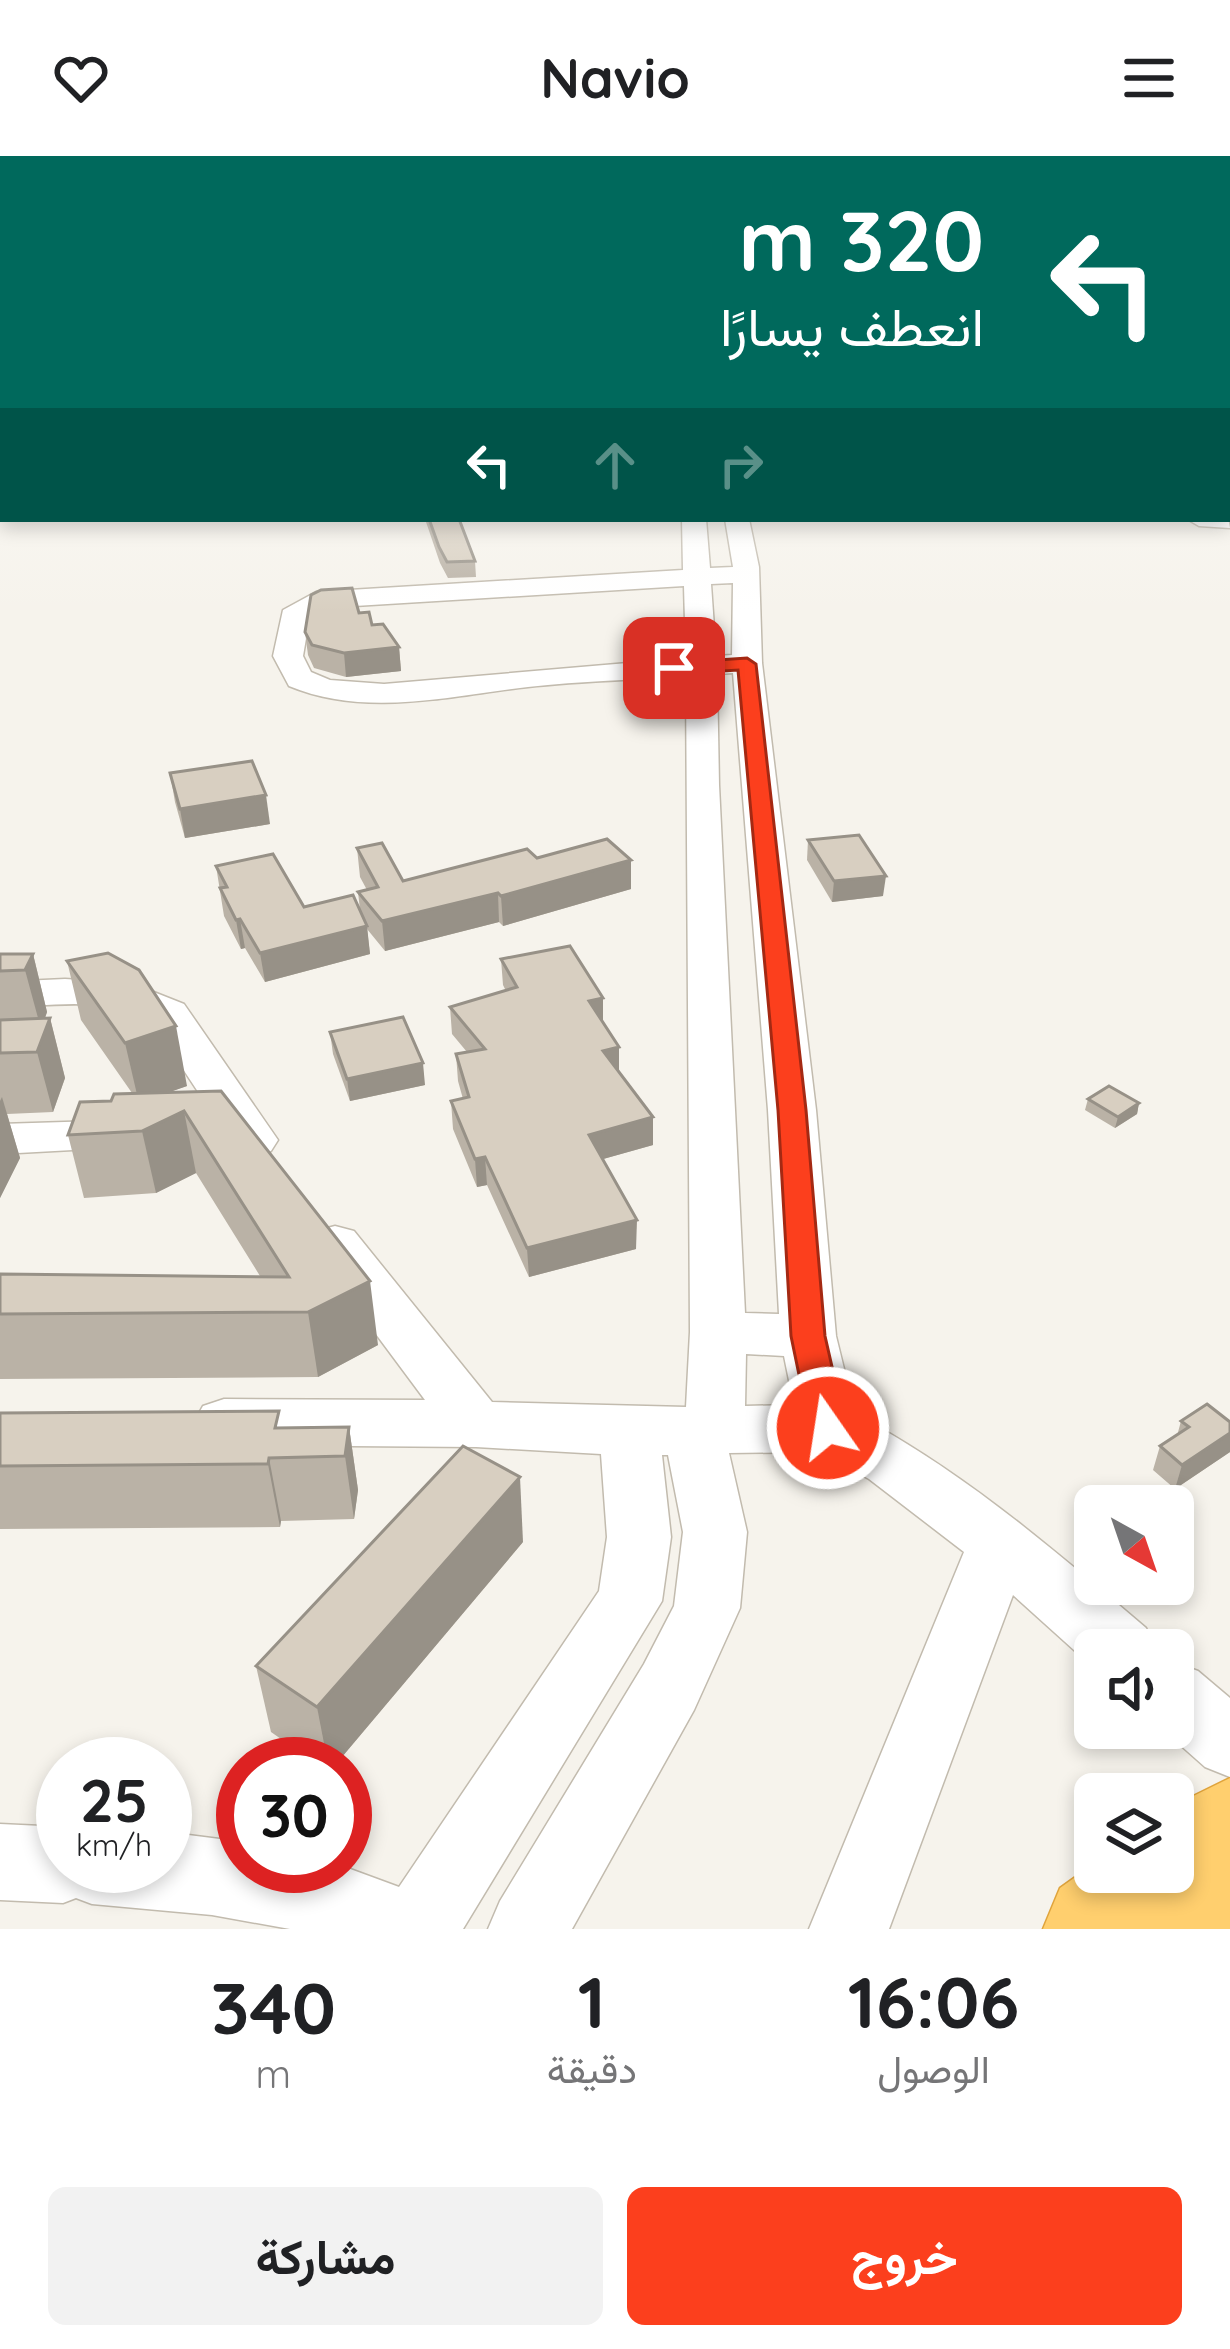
<!DOCTYPE html>
<html lang="ar">
<meta charset="utf-8">
<style>
body{margin:0;font-family:Quicksand,Vazirmatn,sans-serif;background:#f2f2f2;color:#202124;direction:rtl;height:100vh;display:flex;flex-direction:column;font-size:45px;white-space:nowrap}
*{box-sizing:border-box;margin:0}
p{font-size:39px;color:#757577}
.icon{flex:none;width:66px;height:66px;fill:none;stroke:currentColor;stroke-width:2;stroke-linecap:round;stroke-linejoin:round}
.map{position:relative;height:1773px;overflow:hidden;direction:ltr}
.details{display:flex;flex-direction:column;background:#fff;flex:1}
.details>*{flex:none}
.banner{position:absolute;left:0px;top:0px;width:1230px;height:366px;box-shadow:0 6px 18px #0003;direction:rtl;background:#00695c;color:#fff;overflow:hidden}
.needle{width:78px;rotate:140deg}
.controls{position:absolute;left:1074px;top:1329px;display:grid;gap:24px}
.controls a{display:grid;place-items:center;width:120px;height:120px;border-radius:18px;background:#fff;box-shadow:0 6px 18px #0003;font-size:60px}
.speed{position:absolute;left:36px;top:1581px;display:flex;gap:24px;font-size:60px;font-weight:700;text-align:center}
.speed>*{display:grid;place-content:center;width:156px;height:156px;border-radius:50%;background:#fff;box-shadow:0 6px 18px #0003;line-height:1}
.speed small{font-size:30px;font-weight:400}
.speed .limit{border:18px solid #d22;background:#fff;color:#111}
.pin{position:absolute;display:grid;place-items:center;width:102px;height:102px;color:#fff;margin:-51px;border-radius:24px;box-shadow:0 6px 18px #0006}
.me{position:absolute;width:132px;margin:-66px;rotate:347deg;stroke-linejoin:round;filter:drop-shadow(0 0 9px #0008)}
.turn{display:flex;align-items:center;gap:42px;height:252px;padding:0 48px;font-size:54px}
.turn .icon{width:156px;height:156px;stroke-width:2.5}
.turn b{display:block;font-size:84px;line-height:102px}
.lanes{display:flex;align-items:center;height:114px;padding:0 48px;background:#0003;justify-content:center;gap:60px;direction:ltr}
.lanes .off{opacity:.35}
.eta{display:flex;justify-content:space-evenly;align-items:center;height:204px;text-align:center}
.eta b{font-size:72px;font-weight:700;line-height:84px}
.cta{display:flex;gap:24px;margin-top:auto;padding:24px 48px}
.cta a{flex:1;height:138px;border-radius:18px;background:#fc3f1d;color:#fff;font-size:48px;font-weight:700;line-height:138px;text-align:center}
.cta a+a{background:#f2f2f2;color:#202124}
header{display:flex;justify-content:space-between;align-items:center;height:156px;padding:0 48px;background:#fff;font-size:54px;font-weight:700}
.map>svg:first-child{display:block}
.lines{fill:none;stroke-linecap:round;stroke-linejoin:round}
.minor-casing{stroke:#c2bbae;stroke-width:3}
.highway-casing{stroke:#e0a43c;stroke-width:3}
.minor{fill:#fff;fill-rule:evenodd}
.highway{fill:#ffcf6e;fill-rule:evenodd}
.wall{fill:#bab2a6}
.shaded-wall{fill:#979187}
.building{fill:#d8cfc1;stroke:#979187;stroke-width:3}
.route{fill:#fc3f1d;stroke:#a42913;stroke-width:3}
</style>
<header><svg class="icon" aria-label="menu" viewBox="0 0 24 24"><path d="M4 6h16M4 12h16M4 18h16"/></svg>Navio<svg class="icon" aria-label="heart" viewBox="0 0 24 24"><path d="M12 20l-8-8c-3-5 5-10 8-4 3-6 11-1 8 4z"/></svg></header>
<div class="map">
<svg width="1230" height="1773" viewBox="0 0 1230 1773">
<rect width="100%" height="100%" fill="#f6f3ec"/>
<g class="lines">
<!-- minor casing -->
<g class="minor-casing">
<g id="minor">
<polygon points="3,218 3,230 0,231 0,219"/>
<polygon points="1230,224 1230,236 1227,237 1227,225"/>
<rect x="1227" y="263" width="3" height="12"/>
<polygon points="1227,357 1230,372 1199,370 1187,363 1227,363"/>
<path d="M682,363H706L710,412L733,411L725,363H749L759,411L762,507L816,954L836,1180L855,1258C963,1315 1054,1394 1146,1472L1156,1494H1095V1513L1013,1439L889,1773H809L964,1396L869,1323L819,1296L729,1297L747,1376L740,1452L694,1554L572,1773H488L500,1745L644,1508L674,1450L683,1376L668,1299H662L671,1381L662,1445L463,1773H290L212,1759L92,1748L76,1742L63,1747L0,1744V1668L63,1671V1710H165V1676L243,1686V1710H342L399,1731L599,1435L607,1381L601,1298L476,1291L224,1289L203,1282L194,1266L203,1250L224,1243L425,1244L309,1088L316,1075L335,1070L354,1075L492,1246L686,1251L690,1176L686,520C634,524 581,525 528,531C448,540 366,562 289,530L273,500L283,454L316,436L683,414ZM733,427L732,499L716,500L711,428ZM684,430L686,502L384,528L330,524L311,516L303,500L310,459L322,452ZM733,517L768,954L779,1158L745,1157L719,629L717,518ZM746,1198L784,1200L794,1249L745,1250Z"/>
<path d="M65,823L131,827L184,848L278,984L271,995L254,1000L237,995L152,866C106,839 51,850 0,852V826Z"/>
<polygon points="129,964 146,968 153,979 146,990 0,998 0,968"/>
<polygon points="1173,1506 1198,1515 1230,1542 1230,1621 1205,1611 1161,1572 1173,1572"/>
</g>
</g>
<!-- highway casing -->
<g class="highway-casing">
<polygon id="highway" points="1230,1622 1230,1773 1043,1773 1060,1732 1095,1707 1095,1716 1173,1716 1173,1650"/>
</g>
<!-- minor -->
<use href="#minor" class="minor"/>
<!-- highway -->
<use href="#highway" class="highway"/>
</g>
<!-- wall -->
<g class="wall">
<polygon points="425,363 459,363 475,405 476,421 448,422 440,407"/>
<polygon points="554,363 626,363 626,365"/>
<polygon points="359,457 399,491 401,515 346,521 314,512 308,499 305,476"/>
<polygon points="170,617 270,668 185,682 175,646"/>
<polygon points="808,684 883,740 832,746 807,704"/>
<polygon points="357,692 403,725 537,702 631,733 503,770 499,766 385,795 367,773 370,798 265,826 245,792 241,793 224,760 216,710 304,751 360,754 358,736 367,734 360,721"/>
<polygon points="0,798 33,798 47,856 45,862 50,862 65,922 53,956 7,958 20,1002 0,1042"/>
<polygon points="501,803 603,842 603,866 619,916 653,989 603,1003 636,1093 529,1121 487,1029 477,1031 453,973 451,945 463,943 458,925 456,898 467,896 452,878 450,851 506,835 503,829"/>
<polygon points="67,805 187,930 169,936 378,1189 318,1221 0,1223 0,1118 260,1120 196,1017 156,1037 84,1042 68,979 111,945 132,937 81,864"/>
<polygon points="330,876 425,929 350,945 333,898"/>
<polygon points="1088,943 1139,947 1137,958 1115,972 1085,954"/>
<polygon points="0,1257 282,1272 349,1271 358,1334 354,1363 281,1365 280,1371 0,1373"/>
<polygon points="1181,1265 1230,1266 1230,1296 1175,1333 1153,1314 1160,1290 1177,1280"/>
<polygon points="523,1386 336,1608 317,1608 271,1576 256,1510"/>
</g>
<!-- shaded-wall -->
<g class="shaded-wall">
<polygon points="399,491 401,515 346,521 344,497"/>
<polygon points="266,639 270,668 185,682 180,653"/>
<polygon points="631,704 631,733 503,770 501,740"/>
<polygon points="886,720 883,740 832,746 834,725"/>
<polygon points="498,737 499,766 385,795 382,765"/>
<polygon points="240,763 245,792 241,793 236,764"/>
<polygon points="367,770 370,798 265,826 260,797"/>
<polygon points="33,798 47,856 41,873 25,814"/>
<polygon points="603,842 603,868 589,845"/>
<polygon points="50,862 65,922 53,956 37,896"/>
<polygon points="176,870 187,930 139,947 125,887"/>
<polygon points="619,891 619,918 603,895"/>
<polygon points="423,907 425,929 350,945 347,923"/>
<polygon points="2,941 20,1002 0,1042 0,945"/>
<polygon points="1139,947 1137,958 1115,972 1118,961"/>
<polygon points="184,955 196,1017 156,1037 142,975"/>
<polygon points="653,961 653,989 589,1007 589,979"/>
<polygon points="485,1001 487,1029 477,1031 475,1003"/>
<polygon points="637,1064 636,1093 529,1121 527,1092"/>
<polygon points="370,1125 378,1189 318,1221 308,1156"/>
<polygon points="349,1271 358,1334 354,1363 345,1300"/>
<polygon points="1230,1277 1230,1296 1175,1333 1182,1309"/>
<polygon points="269,1302 281,1365 280,1371 268,1308"/>
<polygon points="520,1321 523,1386 336,1608 328,1608 317,1551"/>
</g>
<!-- building -->
<g class="building">
<polygon points="429,363 459,363 475,405 447,406 439,391"/>
<polygon points="352,432 359,457 369,456 372,469 383,468 399,491 344,497 312,489 305,476 311,439 321,434"/>
<polygon points="252,605 266,639 180,653 170,617"/>
<polygon points="859,679 886,720 834,725 808,684"/>
<polygon points="607,683 631,704 501,740 498,737 382,765 358,736 378,731 357,692 382,687 403,725 527,693 537,702"/>
<polygon points="273,698 304,751 353,739 367,770 260,797 240,763 236,764 220,732 227,731 216,710"/>
<polygon points="570,790 603,842 589,845 619,891 603,895 653,961 589,979 637,1064 527,1092 485,1001 475,1003 451,945 469,941 456,898 485,893 450,851 517,831 501,803"/>
<polygon points="108,797 139,814 176,870 125,887 67,805"/>
<polygon points="0,798 33,798 25,814 0,815"/>
<polygon points="403,861 423,907 347,923 330,876"/>
<polygon points="50,862 37,896 0,897 0,864"/>
<polygon points="1109,930 1139,947 1118,961 1088,943"/>
<polygon points="221,935 370,1125 308,1156 0,1158 0,1118 289,1121 184,955 142,975 68,979 80,946 111,945 114,938"/>
<polygon points="1207,1248 1230,1266 1230,1277 1182,1309 1160,1290 1189,1271 1181,1265"/>
<polygon points="279,1255 275,1272 349,1271 345,1300 269,1302 268,1308 0,1310 0,1257"/>
<polygon points="463,1290 520,1321 317,1551 256,1510"/>
</g>
<!-- sky -->
<linearGradient id="sky" x2="0" y2="1"><stop stop-color="#8fc1ec"/><stop offset="0.45" stop-color="#fbfaf6"/><stop offset="1" stop-color="#fbfaf6" stop-opacity="0"/></linearGradient>
<rect width="1230" height="456" fill="url(#sky)"/>
<!-- route -->
<polygon class="route" points="747,502 756,508 806,954 825,1180 846,1272 841,1282 828,1286 815,1282 810,1272 791,1180 778,954 738,514 674,518 664,512 674,507"/>
</svg>
<div class="controls">
<a><svg class="needle" viewBox="-14 -14 28 28"><path d="M0-13l5 13h-10z" fill="#e53935"/><path d="M0 13l5-13h-10z" fill="#757577"/></svg></a>
<a><svg class="icon" aria-label="sound" viewBox="0 0 24 24"><path d="M4 9h4l5-4v14l-5-4H4zM17 9q2 3 0 6"/></svg></a>
<a><svg class="icon" aria-label="layers" viewBox="0 0 24 24"><path d="M12 4l9 5-9 5-9-5zM3 14l9 5 9-5"/></svg></a>
</div>
<div class="speed"><div>25<small>km/h</small></div><div class="limit">30</div></div>
<div class="pin" style="left:674px;top:512px;background:#d93025"><svg class="icon" aria-label="arrive" viewBox="0 0 24 24"><path d="M6 21V4h12l-3 4 3 4H6"/></svg></div>
<svg class="me" style="left:828px;top:1272px" viewBox="-20 -20 40 40"><circle r="17" fill="#fc3f1d" stroke="#fff" stroke-width="3"/><path d="M0-11L8 9 0 5-8 9z" fill="#fff"/></svg>
<div class="banner">
<div class="turn"><svg class="icon" aria-label="left" viewBox="0 0 24 24"><path d="M17 20v-9H6M10 6l-5 5 5 5"/></svg><div><b>320 m</b>انعطف يسارًا</div></div>
<div class="lanes"><svg class="icon" aria-label="left" viewBox="0 0 24 24"><path d="M17 20v-9H6M10 6l-5 5 5 5"/></svg><svg class="icon off" aria-label="ahead" viewBox="0 0 24 24"><path d="M12 20V5M6 11l6-6 6 6"/></svg><svg class="icon off" aria-label="right" viewBox="0 0 24 24"><path d="M7 20v-9h11M14 6l5 5-5 5"/></svg></div>
</div>
</div>
<section class="details">
<div class="eta">
<div><b>16:06</b><p>الوصول</p></div>
<div><b>1</b><p>دقيقة</p></div>
<div><b>340</b><p>m</p></div>
</div>
<div class="cta"><a>خروج</a><a>مشاركة</a></div>
</section>
